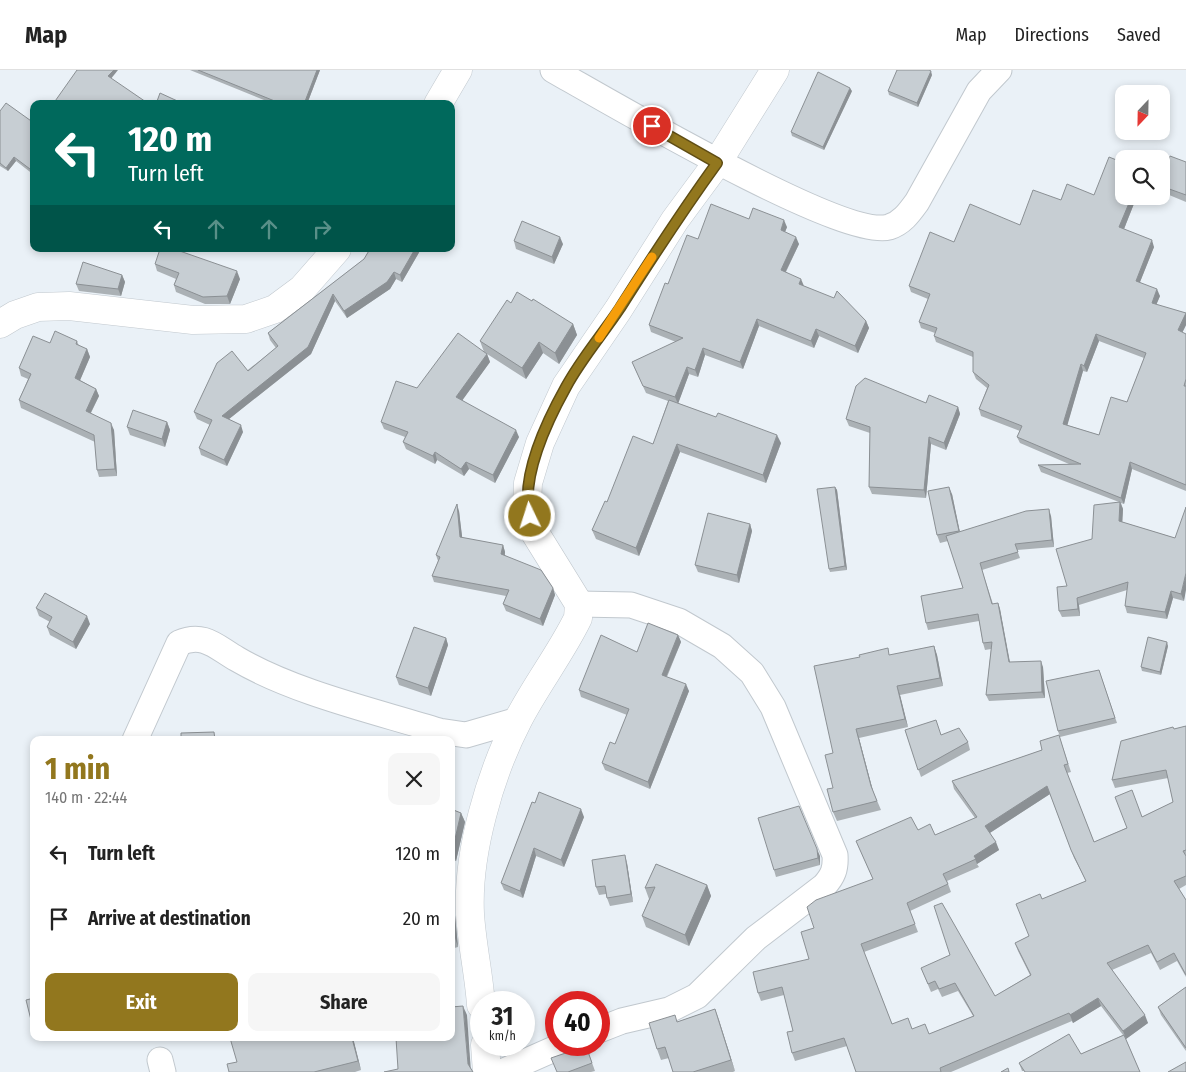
<!DOCTYPE html>
<meta charset="utf-8">
<style>
body{margin:0;font-family:"Fira Sans Condensed",sans-serif;background:#f6f6f6;color:#222;height:100vh;display:flex;flex-direction:column;font-size:19px;white-space:nowrap}
*{box-sizing:border-box;margin:0}
p{font-size:16px;color:#767676}
.icon{flex:none;width:28px;height:28px;fill:none;stroke:currentColor;stroke-width:2;stroke-linecap:round;stroke-linejoin:round}
.map{position:relative;flex:1;overflow:hidden}
.side{position:absolute;left:30px;top:666px;width:425px;height:305px;display:flex;flex-direction:column;background:#fff;border-radius:10px;box-shadow:0 2px 8px #0003}
.side>*{flex:none}
.hud{position:absolute;left:30px;top:30px;width:425px;height:152px;border-radius:10px;box-shadow:0 2px 8px #0003;background:#00695c;color:#fff;overflow:hidden}
.needle{width:32px;rotate:202deg}
.tools{position:absolute;left:1115px;top:15px;display:grid;gap:10px}
.tools a{display:grid;place-items:center;width:55px;height:55px;border-radius:10px;background:#fff;box-shadow:0 2px 8px #0003;font-size:25px}
.speed{position:absolute;left:470px;top:921px;display:flex;gap:10px;font-size:25px;font-weight:700;text-align:center}
.speed>*{display:grid;place-content:center;width:65px;height:65px;border-radius:50%;background:#fff;box-shadow:0 2px 8px #0003;line-height:1}
.speed small{font-size:12px;font-weight:400}
.speed .limit{border:8px solid #d22;background:#fff;color:#111}
.pin{position:absolute;display:grid;place-items:center;width:42px;height:42px;color:#fff;margin:-21px;border:2px solid #fff;border-radius:50%;box-shadow:0 1px 5px #0007}
.me{position:absolute;width:55px;margin:-28px;rotate:356deg;stroke-linejoin:round;filter:drop-shadow(0 0 4px #0008)}
.turn{display:flex;align-items:center;gap:18px;height:105px;padding:0 15px;font-size:22px}
.turn .icon{width:65px;height:65px;stroke-width:2.5}
.turn b{display:block;font-size:35px;line-height:42px}
.lanes{display:flex;align-items:center;height:48px;padding:0 15px;background:#0003;justify-content:center;gap:25px;direction:ltr}
.lanes .off{opacity:.35}
.round{display:grid;place-items:center;flex:none;width:52px;height:52px;border-radius:10px;background:#f6f6f6}
.head{display:flex;align-items:center;justify-content:space-between;height:85px;padding:0 15px}
h1{font-size:30px;font-weight:700;line-height:38px;color:#92771e}
.button{display:flex;gap:10px;margin-top:auto;padding:10px 15px}
.button a{flex:1;height:58px;border-radius:10px;background:#92771e;color:#fff;font-size:20px;font-weight:700;line-height:58px;text-align:center}
.button a+a{background:#f6f6f6;color:#222}
ul{padding:0;list-style:none}
li{display:flex;align-items:center;gap:15px;height:65px;padding:0 15px}
li div{flex:1}
li b{display:block;font-size:19px}
li em{font-style:normal}
header{display:flex;align-items:center;gap:30px;box-sizing:border-box;height:70px;padding:0 25px;background:#fff;border-bottom:1px solid #e0e0e0}
header strong{font-size:24px}
nav{display:flex;gap:28px;margin-inline-start:auto;font-size:18px}
.map>svg:first-child{display:block}
.lines{fill:none;stroke-linecap:round;stroke-linejoin:round}
.street-casing{stroke:#c1c8ce;stroke-width:27}
.secondary-casing{stroke:#c1c8ce;stroke-width:29}
.street{stroke:#fff;stroke-width:25}
.secondary{stroke:#fff;stroke-width:28}
.wall{fill:#abb1b5;fill-rule:evenodd}
.shaded-wall{fill:#8b9094}
.building{fill:#c7ced3;stroke:#8b9094;fill-rule:evenodd}
.route-casing{stroke:#5f4d14;stroke-width:12}
.route{stroke:#92771e;stroke-width:9}
.slow{stroke:#f59e0b;stroke-width:9}
</style>
<header>
<strong>Map</strong>
<nav><a>Map</a><a>Directions</a><a>Saved</a></nav>
</header>
<div class="map">
<svg width="1186" height="1002" viewBox="0 0 1186 1002">
<rect width="100%" height="100%" fill="#eaf1f7"/>
<g class="lines">
<!-- street casing -->
<g class="street-casing">
<g id="street">
<path d="M553,0C605,29 842,170 889,157C902,153 909,143 917,132L979,21L999,0"/>
<path d="M579,534L631,535L679,551L722,576L752,603L773,637L835,785C836,799 833,806 824,816L756,868L697,926L669,940L622,951L599,960"/>
<path d="M135,670L179,573C204,562 216,577 237,589C295,623 375,641 439,661L466,665L518,650"/>
<polyline points="160,990 163,1002"/>
<polyline points="502,1002 563,975"/>
</g>
</g>
<!-- secondary casing -->
<g class="secondary-casing">
<g id="secondary">
<polyline points="438,34 458,0"/>
<polyline points="0,254 15,245 38,237 69,236 193,250 246,249 275,239 302,219 337,179"/>
<path d="M481,935C479,905 472,875 470,844C467,783 490,704 518,650C536,615 561,583 578,548L579,534L532,458L527,435L528,413L540,373L566,316L618,240L675,150L717,93L775,0"/>
<polyline points="485,975 487,1002"/>
</g>
</g>
<!-- street -->
<use href="#street" class="street"/>
<!-- secondary -->
<use href="#secondary" class="secondary"/>
</g>
<!-- wall -->
<g class="wall">
<polygon points="190,0 320,0 307,34 274,34"/>
<polygon points="932,5 918,37 889,25 888,21"/>
<polygon points="852,21 824,80 792,66 791,62"/>
<polygon points="0,41 34,53 34,105 16,91 8,101 0,96"/>
<polygon points="1186,92 1186,132 1162,122 1161,121 1161,109"/>
<path d="M1094,125L1137,126L1124,159L1154,177L1140,212L1160,226L1156,235L1186,243V255L1182,263L1186,264V421L1132,399L1124,434L1121,433L1123,439L1122,452L1175,468L1184,531L1173,528L1167,549L1127,543L1125,536L1127,520L1079,535L1080,546L1062,547L1059,541L1067,516L1092,469L1119,432L1041,402L1038,395L1069,394L1020,373L1017,367L1020,361L981,346L979,339L987,318L976,309L973,302V287L936,272L934,266L935,263L921,258L919,252L928,229L911,222L909,216L954,172L1020,155L1061,130ZM1099,271L1144,288L1127,332L1099,365L1067,355L1083,301L1087,302Z"/>
<polygon points="749,149 787,157 785,162 799,174 786,202 804,216 866,251 869,258 858,283 819,266 814,278 759,256 743,299 705,285 698,307 689,304 678,333 781,373 766,413 680,382 639,486 596,469 592,460 607,432 653,374 668,331 646,323 632,292 676,272 651,262 649,255 668,214 698,169"/>
<polygon points="514,171 563,174 554,194 516,179"/>
<polygon points="370,179 421,179 402,212 396,209 390,219 347,248 335,231 311,284 229,349 243,362 227,396 201,385 199,378 210,355 197,349 194,342 276,278 270,270 268,263 364,189"/>
<polygon points="155,194 240,209 230,234 205,234 176,222 174,215 176,209 157,201"/>
<polygon points="122,205 125,212 121,226 79,221 76,214"/>
<polygon points="532,231 573,254 577,265 559,294 543,283 526,309 484,282 480,271 511,233"/>
<polygon points="77,271 79,276 87,279 90,287 80,310 96,319 99,326 91,343 114,360 117,406 99,407 97,400 95,372 21,338 19,330 28,309 21,306 19,298 50,273"/>
<polygon points="487,284 490,292 462,330 519,367 495,413 469,399 464,406 437,390 435,394 406,379 403,372 405,367 384,359 381,352 417,318"/>
<polygon points="926,333 958,337 960,344 946,380 931,374 926,428 872,424 869,417 870,363 849,356 846,349"/>
<polygon points="167,352 170,360 165,377 130,365 127,357"/>
<polygon points="835,417 837,420 847,500 830,502 829,499"/>
<polygon points="952,424 960,462 1051,446 1054,477 1017,480 1020,488 982,500 993,534 998,533 1000,539 1010,592 1043,597 1045,628 989,631 986,625 991,579 985,580 983,573 979,551 928,560 926,553 963,518 948,471 940,473 937,465"/>
<polygon points="459,441 462,468 503,475 505,482 505,485 553,518 555,525 543,556 506,541 503,534 506,526 434,512 432,506 438,491 436,485"/>
<polygon points="750,454 752,461 739,513 698,502 695,495"/>
<polygon points="36,538 90,554 76,579 50,565 47,557 50,552 39,546"/>
<polygon points="678,565 681,572 667,607 689,621 650,719 605,700 602,693 615,674 627,645 581,627 579,620 637,582"/>
<polygon points="446,568 448,575 431,626 399,615 396,607"/>
<polygon points="934,576 937,585 943,616 900,625 908,657 859,668 873,721 881,740 837,751 833,742 833,683 890,585"/>
<polygon points="1168,576 1161,605 1142,601 1141,597"/>
<polygon points="1099,600 1117,653 1060,667 1058,661"/>
<path d="M1186,656V815L1179,819L1186,830V907L1177,891L1160,900L1151,883L1112,900L1148,953L1126,969L1125,967L1140,1002L1022,1001L1019,993L1081,984L1123,965L1101,936L1073,953L1072,951L951,1002H856L847,976L795,991L792,983L793,961L784,925L761,931L758,923L809,889L814,858L873,809L856,771L918,760L935,765L975,748L954,719L952,711L1042,680L1059,665L1071,702L1067,703L1094,772L1126,758L1142,747L1173,732L1168,708L1115,718L1112,710L1174,659ZM1050,724L1074,788L1086,811L1042,829L1029,866L1015,873L1018,881L1030,905L995,926L921,898L931,922L938,919L942,927L958,921L973,946L929,964L912,959L892,954L864,882L918,862L910,841L951,822L947,811L979,797L977,794L999,780L990,763Z"/>
<polygon points="905,660 941,665 968,672 970,680 921,707"/>
<polygon points="532,732 584,747 564,797 536,786 523,828 504,820 501,813"/>
<polygon points="451,739 461,743 465,752 456,791 451,790"/>
<polygon points="820,786 820,795 776,807 774,800"/>
<polygon points="627,793 633,832 610,836 607,828 606,824 599,825 596,817"/>
<polygon points="656,794 707,815 711,826 689,876 646,857 642,846 649,829 645,818"/>
<polygon points="451,819 453,824 458,877 451,879"/>
<polygon points="1186,917 1186,981 1161,945 1158,937"/>
<polygon points="34,928 34,957 31,950"/>
<polygon points="715,939 735,1001 733,1002 673,1002 669,988 661,990 657,979 677,952"/>
<polygon points="353,968 361,1000 355,1002 229,1002 237,992"/>
<polygon points="586,976 595,1001 591,1002 557,1002"/>
</g>
<!-- shaded-wall -->
<g class="shaded-wall">
<polygon points="114,0 118,0 110,10 108,6"/>
<polygon points="317,0 320,0 307,34 304,34"/>
<polygon points="931,1 932,5 918,37 917,33"/>
<polygon points="850,18 852,21 824,80 823,77"/>
<polygon points="14,87 16,91 8,101 6,98"/>
<polygon points="1132,126 1137,126 1122,164 1119,157"/>
<polygon points="784,150 787,157 783,167 781,160"/>
<polygon points="560,167 563,174 554,194 552,187"/>
<polygon points="796,167 799,174 783,207 781,200"/>
<polygon points="1152,170 1154,177 1138,217 1136,211"/>
<polygon points="415,179 421,179 402,212 400,205"/>
<polygon points="237,201 240,209 230,234 227,226"/>
<polygon points="394,202 396,209 390,219 347,248 344,241"/>
<polygon points="122,205 125,212 121,226 118,219"/>
<polygon points="801,209 804,216 799,214"/>
<polygon points="1157,219 1160,226 1154,240 1152,233"/>
<polygon points="333,224 335,231 311,284 224,353 222,346"/>
<polygon points="1186,243 1186,255 1180,267 1178,260"/>
<polygon points="757,249 759,256 743,299 740,292"/>
<polygon points="866,251 869,258 858,283 855,276"/>
<polygon points="573,254 577,265 559,294 555,283"/>
<polygon points="816,259 819,266 814,278 811,271"/>
<polygon points="1096,264 1099,271 1087,302 1084,296"/>
<polygon points="539,272 543,283 526,309 522,298"/>
<polygon points="703,278 705,285 698,307 695,300"/>
<polygon points="87,279 90,287 78,315 75,308"/>
<polygon points="487,284 490,292 459,335 456,327"/>
<polygon points="1081,294 1083,301 1066,360 1063,354"/>
<polygon points="687,297 689,304 678,334 675,327"/>
<polygon points="96,319 99,326 88,348 86,341"/>
<polygon points="958,337 960,344 946,380 944,373"/>
<polygon points="167,352 170,360 165,377 162,369"/>
<polygon points="111,353 114,360 117,406 115,399"/>
<polygon points="241,355 243,362 227,396 224,390"/>
<polygon points="516,360 519,367 495,413 493,405"/>
<polygon points="777,365 781,373 766,413 763,405"/>
<polygon points="929,367 931,374 926,428 924,420"/>
<polygon points="677,374 680,382 639,486 636,478"/>
<polygon points="435,382 437,390 435,394 433,386"/>
<polygon points="466,392 469,399 464,406 461,399"/>
<polygon points="1130,392 1132,399 1124,434 1121,428"/>
<polygon points="835,417 837,420 847,500 845,496"/>
<polygon points="949,417 952,424 961,468 959,461"/>
<polygon points="1120,432 1123,439 1122,458 1119,451"/>
<polygon points="457,434 459,441 463,474 460,467"/>
<polygon points="1049,439 1051,446 1054,477 1052,470"/>
<polygon points="750,454 752,461 739,513 737,505"/>
<polygon points="503,475 505,482 504,491 501,484"/>
<polygon points="1186,503 1186,520 1184,531 1181,524"/>
<polygon points="553,518 555,525 543,556 540,549"/>
<polygon points="1171,521 1173,528 1167,549 1165,542"/>
<polygon points="1077,528 1079,535 1080,546 1078,539"/>
<polygon points="998,533 1000,539 1011,599 1009,592"/>
<polygon points="87,546 90,554 76,579 73,572"/>
<polygon points="678,565 681,572 664,612 662,605"/>
<polygon points="446,568 448,575 431,626 428,618"/>
<polygon points="1167,572 1168,576 1161,605 1160,602"/>
<polygon points="934,576 937,585 943,616 940,608"/>
<polygon points="1041,591 1043,597 1045,628 1042,622"/>
<polygon points="686,614 689,621 650,719 648,712"/>
<polygon points="897,616 900,625 908,657 905,649"/>
<polygon points="856,659 859,668 874,725 871,716"/>
<polygon points="1047,716 1050,724 988,764 985,756"/>
<polygon points="581,739 584,747 564,797 561,790"/>
<polygon points="461,743 465,752 456,791 452,782"/>
<polygon points="996,772 999,780 977,794 974,786"/>
<polygon points="534,778 536,786 523,828 520,821"/>
<polygon points="817,779 820,786 820,795 818,788"/>
<polygon points="625,785 627,793 633,832 631,824"/>
<polygon points="707,815 711,826 689,876 685,865"/>
<polygon points="451,819 453,824 458,877 455,868 451,830"/>
<polygon points="1098,928 1101,936 1073,953 1070,945"/>
<polygon points="463,936 467,945 471,1002 468,994"/>
<polygon points="715,939 719,950 735,1001 731,990"/>
<polygon points="1145,945 1148,953 1126,969 1123,961"/>
<polygon points="352,968 353,968 361,1000 358,991"/>
</g>
<!-- building -->
<g class="building">
<polygon points="77,0 114,0 108,6 149,34 53,34"/>
<polygon points="198,0 317,0 304,34 282,34"/>
<polygon points="897,0 929,0 931,1 917,33 888,21"/>
<polygon points="818,2 850,18 823,77 791,62"/>
<polygon points="160,23 184,34 156,34"/>
<polygon points="6,33 34,53 34,102 14,87 6,98 0,93 0,41"/>
<polygon points="1170,86 1186,92 1186,125 1161,116 1161,109"/>
<path d="M1109,87L1124,93V126H1132L1119,157L1152,170L1136,211L1157,219L1152,233L1186,243L1178,260L1186,264V309L1184,316H1186V415L1130,392L1121,428L1038,395L1081,394L1017,367L1022,356L979,339L989,315L973,302V282L934,266L937,258L919,252L930,224L909,216L930,162L954,172L970,134L1020,155L1033,120L1061,130L1067,114L1094,125ZM1096,264L1146,283L1127,332L1111,327L1099,365L1063,354L1081,294L1084,296Z"/>
<polygon points="711,134 749,149 753,138 784,150 781,160 796,167 781,200 801,209 799,214 834,228 837,221 866,251 855,276 816,259 811,271 757,249 740,292 703,278 695,300 687,297 675,327 643,316 632,292 683,268 649,255 665,213 668,214 687,165 698,169"/>
<polygon points="522,151 560,167 552,187 514,171"/>
<polygon points="160,179 174,179 237,201 227,226 203,227 174,215 179,203 155,194"/>
<polygon points="370,179 415,179 400,205 394,202 387,212 344,241 333,224 308,277 222,346 241,355 224,390 199,378 212,350 194,342 217,293 232,281 248,301 278,276 268,263 364,189"/>
<polygon points="83,192 122,205 118,219 76,214"/>
<polygon points="517,222 532,231 533,229 573,254 555,283 539,272 522,298 480,271 507,230 511,233"/>
<polygon points="55,261 77,271 76,274 87,279 75,308 96,319 86,341 111,353 115,399 97,400 94,365 19,330 31,304 19,298 33,266 50,273"/>
<polygon points="458,263 487,284 456,327 516,360 493,405 466,392 461,399 435,382 433,386 403,372 408,362 381,352 396,311 417,318"/>
<polygon points="865,308 926,333 929,325 958,337 944,373 929,367 924,420 869,417 870,357 846,349 856,316"/>
<polygon points="669,330 716,347 718,343 777,365 763,405 677,374 636,478 592,460 605,431 607,432 633,366 653,374"/>
<polygon points="133,340 167,352 162,369 127,357"/>
<polygon points="835,417 845,496 829,499 817,419"/>
<polygon points="949,417 959,461 937,465 928,421"/>
<polygon points="1120,432 1119,451 1175,468 1186,437 1186,503 1181,524 1171,521 1165,542 1125,536 1128,512 1077,528 1078,539 1059,541 1057,517 1067,516 1056,479 1092,469 1094,435"/>
<polygon points="457,434 460,467 503,475 501,484 541,500 553,518 540,549 503,534 509,520 432,506 440,487 436,485"/>
<polygon points="1049,439 1052,470 1015,474 1018,482 980,493 992,534 998,533 1009,592 1041,591 1042,622 986,625 992,572 983,573 978,544 926,553 921,526 963,518 946,466 1026,441"/>
<polygon points="708,443 750,454 737,505 695,495"/>
<polygon points="45,523 87,546 73,572 47,557 52,547 36,538"/>
<polygon points="648,553 678,565 662,605 686,614 648,712 602,693 610,672 615,674 629,639 579,620 601,565 637,582"/>
<polygon points="414,557 446,568 428,618 396,607"/>
<polygon points="1148,567 1167,572 1160,602 1141,597"/>
<polygon points="934,576 940,608 897,616 905,649 856,659 871,716 877,731 833,742 827,719 833,718 825,685 833,683 814,596 860,587 859,585 888,578 889,585"/>
<polygon points="1099,600 1115,648 1058,661 1046,611"/>
<polygon points="936,650 941,665 959,658 968,672 918,700 905,660"/>
<path d="M1186,656V780L1183,781L1186,786V806L1174,811L1186,830V905L1174,883L1157,892L1148,875L1107,893L1145,945L1123,961L1098,928L1070,945L1069,943L940,998L941,1002H856L844,968L792,983L787,962L793,961L782,917L758,923L753,902L809,889L801,862L814,858L807,837L816,830L873,809L856,771L911,747L918,760L930,754L935,765L977,747L952,711L1042,680L1040,671L1059,665L1068,694L1064,695L1094,772L1127,758L1115,727L1132,720L1142,747L1173,732L1166,700L1112,710L1121,671L1173,657L1174,659ZM1047,716L1071,780L1086,811L1042,829L1040,824L1016,834L1029,866L1015,873L1031,905L995,926L942,833L934,836L950,885L921,898L928,914L935,911L939,919L955,913L974,946L929,964L925,954L912,959L908,948L892,954L861,874L915,854L907,833L948,814L943,804L976,789L974,786L996,772L985,756Z"/>
<polygon points="214,662 215,670 181,670 181,663"/>
<polygon points="289,667 304,670 288,670"/>
<polygon points="539,722 581,739 561,790 534,778 520,821 501,813 532,732 535,733"/>
<polygon points="799,736 817,779 818,788 774,800 758,748"/>
<polygon points="451,739 461,743 452,782 451,782"/>
<polygon points="625,785 631,824 607,828 605,816 596,817 592,790"/>
<polygon points="656,794 707,815 685,865 642,846 655,817 645,818"/>
<polygon points="451,830 455,868 451,869"/>
<polygon points="1186,917 1186,978 1158,937"/>
<polygon points="34,928 34,949 31,950 26,930"/>
<polygon points="463,936 468,994 473,1002 384,1002 398,999 396,968 451,968 451,937"/>
<polygon points="715,939 731,990 693,1002 673,1002 665,977 657,979 649,953 675,945 677,952"/>
<polygon points="1069,964 1081,984 1124,965 1140,1002 1025,1002 1019,993"/>
<polygon points="230,968 352,968 358,991 314,1002 229,1002 227,994 237,992"/>
<polygon points="586,976 592,993 568,1002 557,1002 551,988"/>
<polygon points="1186,992 1186,1002 1168,1002"/>
<polygon points="1008,998 1009,1002 1001,1002"/>
</g>
<g class="lines">
<!-- route casing -->
<g class="route-casing">
<path id="route" d="M530,446C520,408 547,351 566,317C581,289 602,265 620,238C651,189 683,140 717,93L652,56"/>
</g>
<!-- route -->
<use href="#route" class="route"/>
<!-- slow -->
<polyline class="slow" points="599,268 652,187"/>
</g>
</svg>
<div class="tools">
<a><svg class="needle" viewBox="-14 -14 28 28"><path d="M0-13l5 13h-10z" fill="#e53935"/><path d="M0 13l5-13h-10z" fill="#767676"/></svg></a>
<a><svg class="icon" aria-label="search" viewBox="0 0 24 24"><circle cx="10" cy="10" r="6"/><path d="M15 15l6 6"/></svg></a>
</div>
<div class="speed"><div>31<small>km/h</small></div><div class="limit">40</div></div>
<div class="pin" style="left:652px;top:56px;background:#d93025"><svg class="icon" aria-label="arrive" viewBox="0 0 24 24"><path d="M6 21V4h12l-3 4 3 4H6"/></svg></div>
<svg class="me" style="left:530px;top:446px" viewBox="-20 -20 40 40"><circle r="17" fill="#92771e" stroke="#fff" stroke-width="3"/><path d="M0-11L8 9 0 5-8 9z" fill="#fff"/></svg>
<div class="hud">
<div class="turn"><svg class="icon" aria-label="left" viewBox="0 0 24 24"><path d="M17 20v-9H6M10 6l-5 5 5 5"/></svg><div><b>120 m</b>Turn left</div></div>
<div class="lanes"><svg class="icon" aria-label="left" viewBox="0 0 24 24"><path d="M17 20v-9H6M10 6l-5 5 5 5"/></svg><svg class="icon off" aria-label="ahead" viewBox="0 0 24 24"><path d="M12 20V5M6 11l6-6 6 6"/></svg><svg class="icon off" aria-label="ahead" viewBox="0 0 24 24"><path d="M12 20V5M6 11l6-6 6 6"/></svg><svg class="icon off" aria-label="right" viewBox="0 0 24 24"><path d="M7 20v-9h11M14 6l5 5-5 5"/></svg></div>
</div>
<section class="side">
<div class="head"><div><h1>1 min</h1><p>140 m · 22:44</p></div><a class="round"><svg class="icon" aria-label="close" viewBox="0 0 24 24"><path d="M6 6l12 12M18 6L6 18"/></svg></a></div>
<ul>
<li><svg class="icon" aria-label="left" viewBox="0 0 24 24"><path d="M17 20v-9H6M10 6l-5 5 5 5"/></svg><div><b>Turn left</b></div><em>120 m</em></li>
<li><svg class="icon" aria-label="arrive" viewBox="0 0 24 24"><path d="M6 21V4h12l-3 4 3 4H6"/></svg><div><b>Arrive at destination</b></div><em>20 m</em></li>
</ul>
<div class="button"><a>Exit</a><a>Share</a></div>
</section>
</div>
